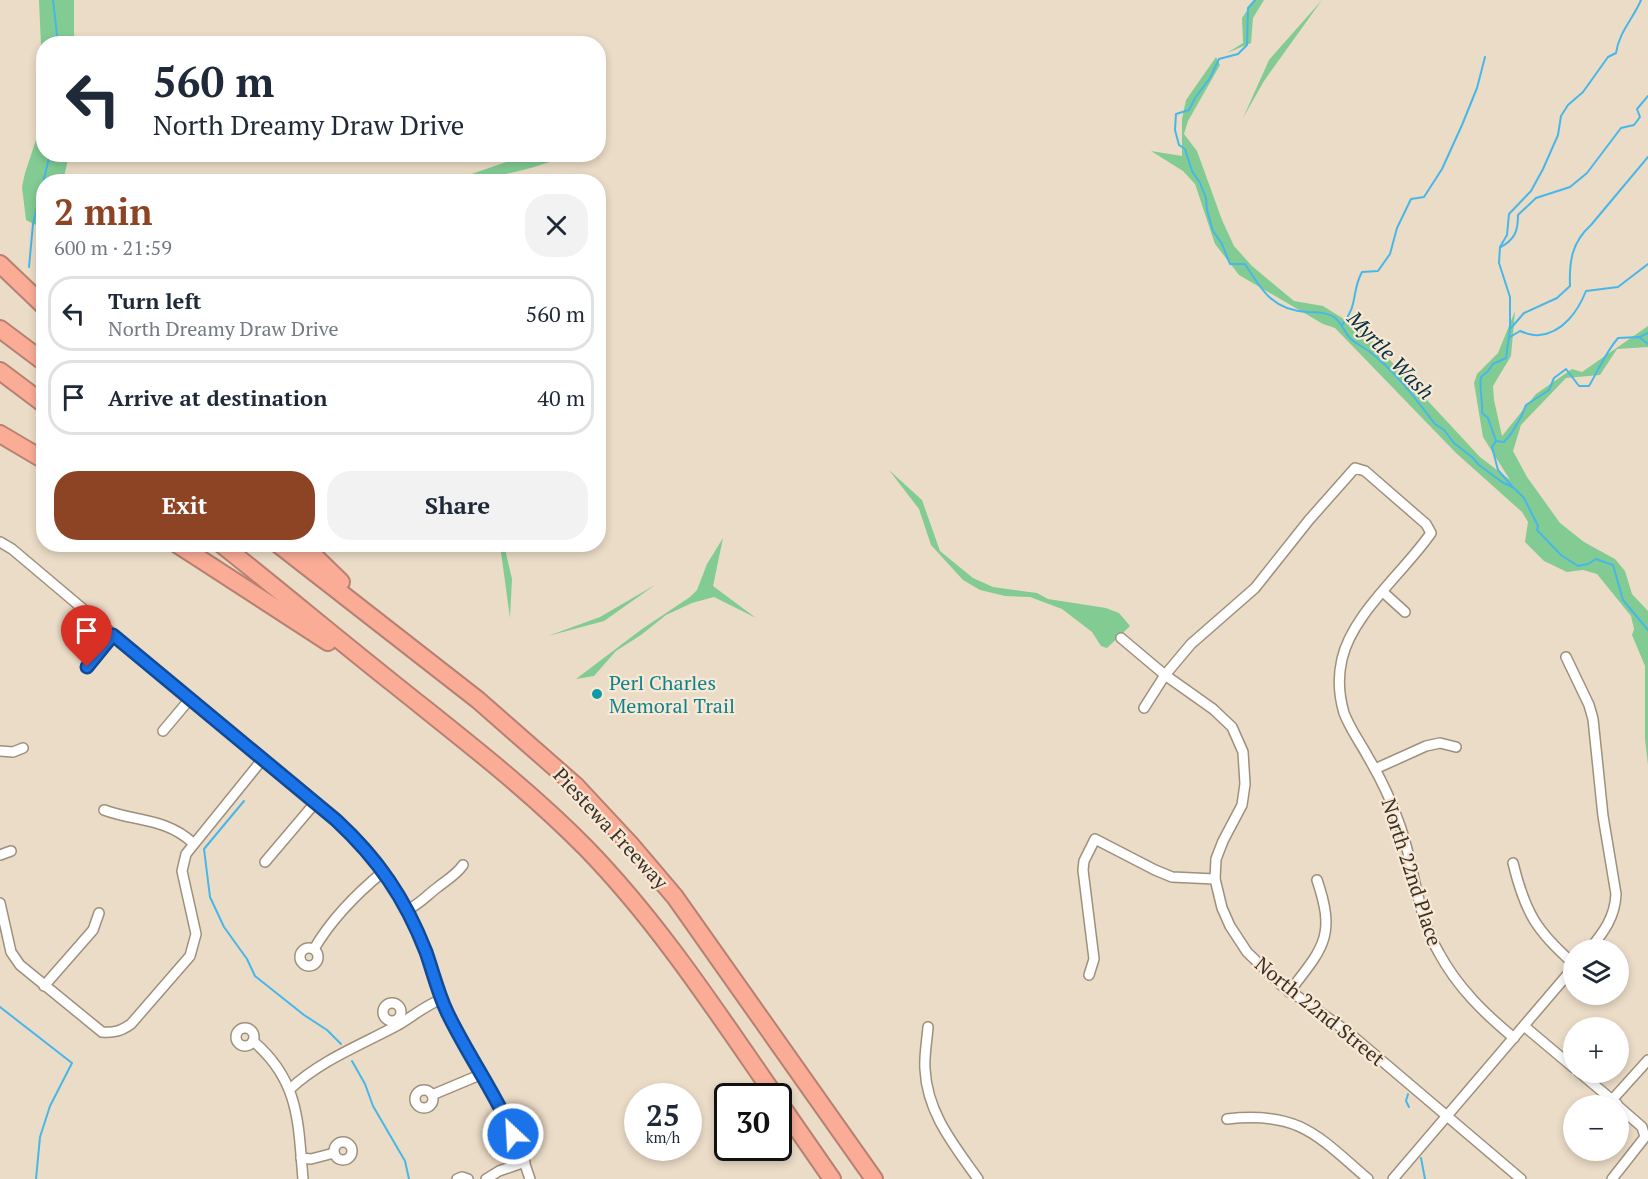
<!DOCTYPE html>
<meta charset="utf-8">
<style>
body{margin:0;font-family:"PT Serif",serif;background:#f2f2f3;color:#1f2937;height:100vh;display:flex;flex-direction:column;font-size:22px;white-space:nowrap}
*{box-sizing:border-box;margin:0}
p{font-size:20px;color:#747a83}
.icon{flex:none;width:33px;height:33px;fill:none;stroke:currentColor;stroke-width:2;stroke-linecap:round;stroke-linejoin:round}
.map{position:relative;flex:1;overflow:hidden}
.sheet{position:absolute;left:36px;top:174px;width:570px;height:378px;display:flex;flex-direction:column;background:#fff;border-radius:24px;box-shadow:0 3px 9px #0003}
.sheet>*{flex:none}
.top-card{position:absolute;left:36px;top:36px;width:570px;height:126px;border-radius:24px;box-shadow:0 3px 9px #0003;background:#fff;color:#1f2937;overflow:hidden}
.buttons{position:absolute;left:1563px;top:939px;display:grid;gap:12px}
.buttons a{display:grid;place-items:center;width:66px;height:66px;border-radius:50%;background:#fff;box-shadow:0 3px 9px #0003;font-size:30px}
.speed{position:absolute;left:624px;top:1083px;display:flex;gap:12px;font-size:30px;font-weight:700;text-align:center}
.speed>*{display:grid;place-content:center;width:78px;height:78px;border-radius:50%;background:#fff;box-shadow:0 3px 9px #0003;line-height:1}
.speed small{font-size:15px;font-weight:400}
.speed .limit{border:3px solid #111;border-radius:9px;background:#fff;color:#111}
.pin{position:absolute;display:grid;place-items:center;width:51px;height:51px;color:#fff;margin:-62px -26px;border-radius:50% 50% 50% 0;rotate:-45deg;box-shadow:0 0 6px #0007}
.pin .icon{rotate:45deg}
.me{position:absolute;width:66px;margin:-33px;rotate:335deg;stroke-linejoin:round;filter:drop-shadow(0 0 4px #0008)}
.turn{display:flex;align-items:center;gap:21px;height:126px;padding:0 18px;font-size:27px}
.turn .icon{width:78px;height:78px;stroke-width:2.5}
.turn b{display:block;font-size:42px;line-height:51px}
.round{display:grid;place-items:center;flex:none;width:63px;height:63px;border-radius:24px;background:#f2f2f3}
.head{display:flex;align-items:center;justify-content:space-between;height:102px;padding:0 18px}
h1{font-size:36px;font-weight:800;line-height:45px;color:#8d4425}
.cta{display:flex;gap:12px;margin-top:auto;padding:12px 18px}
.cta a{flex:1;height:69px;border-radius:24px;background:#8d4425;color:#fff;font-size:24px;font-weight:800;line-height:69px;text-align:center}
.cta a+a{background:#f2f2f3;color:#1f2937}
ul{padding:0;list-style:none}
li{display:flex;align-items:center;gap:18px;height:75px;margin:0 12px 9px;padding:0 6px;border:3px solid #e0e1e3;border-radius:24px}
li div{flex:1}
li b{display:block;font-size:22px}
li em{font-style:normal}
.map>svg:first-child{display:block}
.green{fill:#82cc93}
.lines{fill:none;stroke-linecap:round;stroke-linejoin:round}
.stream{stroke:#47b7e9;stroke-width:2}
.street-casing{stroke:#9e907c;stroke-width:12}
.highway-casing{stroke:#b68170;stroke-width:20}
.street{stroke:#fff;stroke-width:9}
.highway{stroke:#faac97;stroke-width:16}
.route-casing{stroke:#114b97;stroke-width:15}
.route{stroke:#1a73e8;stroke-width:10}
.culture-dot{fill:#0f9aa8;stroke:#f9e9d4;stroke-width:2}
.labels{text-anchor:middle;dominant-baseline:central;stroke-width:4.5;stroke-linejoin:round;paint-order:stroke}
.culture-label{font-size:20px;fill:#0d838f;stroke:#f9e9d4;text-anchor:start}
.street-label{font-size:20px;fill:#373129;stroke:#f9e9d4}
.water-label{font-size:21px;font-style:italic;fill:#003145;stroke:#f9e9d4}
</style>
<div class="map">
<svg width="1648" height="1179" viewBox="0 0 1648 1179">
<rect width="100%" height="100%" fill="#ebdcc7"/>
<!-- green -->
<g class="green">
<polygon points="39,0 74,0 74,43 44,44 44,154 69,155 64,177 65,181 44,182 43,258 39,244 40,227 26,220 22,187 25,173 36,140 43,92"/>
<polygon points="1254,0 1264,0 1253,18 1251,43 1227,53 1243,43 1242,18"/>
<polygon points="1322,0 1264,81 1243,118 1269,60"/>
<polygon points="1216,57 1220,65 1188,121 1184,134 1197,151 1222,220 1234,246 1252,266 1294,301 1323,306 1363,331 1480,457 1510,480 1483,437 1474,383 1477,374 1498,353 1515,311 1511,356 1493,386 1494,400 1502,436 1536,394 1572,369 1582,372 1648,326 1648,347 1617,349 1600,375 1566,378 1521,425 1513,451 1527,477 1560,523 1584,542 1615,559 1625,571 1632,594 1648,611 1648,765 1645,739 1645,666 1632,635 1634,629 1631,616 1597,574 1583,570 1567,572 1544,561 1525,542 1528,522 1522,512 1456,453 1335,328 1323,324 1239,275 1215,244 1195,184 1183,171 1151,151 1182,156 1182,119 1186,100"/>
<path d="M530,154L565,155C543,168 476,182 451,181Z"/>
<polygon points="889,470 922,500 940,551 973,578 993,587 1037,593 1048,599 1106,608 1119,613 1130,626 1107,648 1101,646 1092,632 1062,609 1030,597 1005,596 980,590 963,580 931,545 919,509"/>
<polygon points="723,538 713,586 756,618 714,597 692,603 666,615 641,635 616,651 594,676 576,679 642,629 690,597 697,590 707,564"/>
<polygon points="500,545 504,545 512,579 510,618"/>
<polygon points="655,585 604,621 548,636 600,617"/>
</g>
<g class="lines">
<!-- stream -->
<g class="stream">
<polyline points="53,0 58,44"/>
<path d="M1255,0L1248,8L1247,45L1238,54L1219,59L1210,78L1195,98L1189,110L1176,114L1175,130L1179,145L1185,149L1192,171L1200,183L1206,198L1207,210L1213,231L1222,244L1230,264H1245C1262,291 1273,310 1307,312C1316,312 1326,312 1334,317C1342,323 1344,332 1351,339C1356,344 1364,347 1370,352C1395,371 1416,399 1435,424L1444,430L1454,443L1472,457L1479,465L1502,482L1514,488L1524,498L1538,526L1537,530L1561,555L1578,566L1588,564L1596,559L1613,565L1623,600L1648,630"/>
<path d="M1501,247C1515,239 1518,231 1518,215L1536,198L1570,187L1587,173L1621,128L1634,125L1640,117L1637,109L1648,96"/>
<polyline points="29,267 33,224 50,154"/>
<path d="M1342,325C1359,304 1351,292 1362,272L1378,271L1390,254L1397,228L1411,199L1424,197L1442,169L1462,125L1477,88L1485,57"/>
<path d="M1511,328L1524,313L1557,298L1570,286C1569,261 1572,242 1591,225L1648,157"/>
<path d="M1510,337L1520,331C1525,333 1533,336 1539,335C1563,333 1578,311 1586,291L1618,287L1648,264"/>
<polyline points="1640,337 1648,333"/>
<path d="M1496,441L1488,418L1482,413C1483,401 1479,389 1481,377L1488,371L1493,364L1506,358L1510,329V297L1499,263L1500,247L1507,235L1509,214L1531,191L1543,169L1558,135L1561,116L1568,105L1583,92L1608,57L1616,53C1619,32 1633,19 1641,0"/>
<path d="M1512,486L1498,470L1492,447L1496,441L1504,442L1511,434L1521,417L1526,405L1549,390L1554,378L1566,369L1579,386H1589C1599,369 1606,352 1618,338L1639,337L1648,344"/>
<polyline points="244,801 204,849 210,897 224,927 247,959 255,976 304,1015 327,1030 341,1044"/>
<polyline points="0,1007 72,1063 50,1106 40,1137 36,1179"/>
<polyline points="352,1061 365,1084 373,1106 405,1161 409,1179"/>
<polyline points="1408,1094 1406,1101 1409,1107"/>
<polyline points="1421,1158 1425,1179"/>
</g>
<!-- street casing -->
<g class="street-casing">
<g id="street">
<path d="M0,542L12,549C93,618 174,686 255,754C293,786 336,814 368,851C394,881 413,917 426,953C433,973 438,994 448,1013C475,1069 511,1119 530,1179"/>
<polyline points="1383,592 1405,612"/>
<polyline points="1121,638 1165,675 1213,709 1232,727 1243,752 1245,784 1242,805 1223,841 1216,859 1215,879 1222,908 1230,926 1247,952 1280,984 1348,1032 1521,1179"/>
<path d="M1566,657L1589,705L1593,719L1603,816L1616,894C1615,917 1604,932 1589,950"/>
<polyline points="87,667 113,635"/>
<path d="M1144,708L1165,675L1191,644L1255,588L1309,520L1355,468L1365,471L1426,524L1431,533C1405,571 1352,614 1342,659C1338,676 1339,696 1344,713C1350,729 1360,742 1368,757C1380,777 1391,800 1399,823C1415,865 1416,914 1439,953C1458,988 1484,1013 1514,1038"/>
<polyline points="163,731 189,700"/>
<polyline points="0,751 13,752 23,748"/>
<polyline points="1375,769 1426,746 1440,743 1456,747"/>
<path d="M104,810C137,822 166,818 193,843"/>
<polyline points="0,855 11,851"/>
<polyline points="265,862 315,803"/>
<path d="M1513,863C1525,912 1536,931 1574,964"/>
<path d="M0,903L11,952L20,965L102,1032C114,1033 121,1031 131,1024L190,956L196,934L182,871L186,854L262,760"/>
<path d="M407,910C420,904 427,895 438,887C448,879 456,875 463,865"/>
<circle cx="309" cy="957" r="9"/>
<path d="M314,949C332,918 356,894 384,871"/>
<polyline points="1089,975 1094,959 1083,870 1084,861 1095,839 1155,870 1172,877 1215,879"/>
<polyline points="44,986 93,930 99,913"/>
<path d="M1289,992C1324,947 1336,936 1317,880"/>
<circle cx="392" cy="1012" r="9"/>
<polyline points="1524,1026 1574,1068"/>
<path d="M928,1027C927,1041 924,1055 925,1069C927,1113 954,1145 978,1179"/>
<circle cx="245" cy="1037" r="9"/>
<path d="M253,1041C300,1081 298,1123 303,1179"/>
<polyline points="1579,1072 1617,1104"/>
<path d="M290,1089C321,1060 361,1045 398,1025C413,1016 426,1005 442,999"/>
<circle cx="424" cy="1099" r="9"/>
<polyline points="432,1095 482,1074"/>
<polyline points="1612,1100 1648,1060"/>
<path d="M1227,1119C1299,1111 1317,1135 1368,1179"/>
<circle cx="343" cy="1151" r="9"/>
<polyline points="301,1158 311,1159 334,1153"/>
<polyline points="457,1179 462,1177 468,1179"/>
<polyline points="486,1179 499,1171 525,1162"/>
<polyline points="1393,1179 1574,967"/>
<polyline points="1612,1179 1645,1137 1642,1127 1618,1106"/>
</g>
</g>
<!-- highway casing -->
<g class="highway-casing">
<g id="highway">
<polyline points="0,264 44,306"/>
<polyline points="0,329 44,362"/>
<polyline points="0,371 44,404"/>
<polyline points="0,434 44,460"/>
<polyline points="177,544 328,642"/>
<path d="M221,544C279,590 336,638 394,684C460,737 527,788 586,848C659,923 716,1011 775,1096"/>
<polyline points="278,544 478,700 576,786 630,844 675,897 874,1179"/>
<polyline points="302,544 341,582"/>
<polyline points="778,1101 832,1179"/>
</g>
</g>
<!-- street -->
<use href="#street" class="street"/>
<!-- highway -->
<use href="#highway" class="highway"/>
</g>
<g class="lines">
<!-- route casing -->
<g class="route-casing">
<path id="route" d="M87,667L113,635L336,820C378,859 405,898 426,952C433,972 438,993 447,1012C467,1054 494,1091 513,1134"/>
</g>
<!-- route -->
<use href="#route" class="route"/>
</g>
<!-- markers -->
<circle class="culture-dot" cx="597" cy="694" r="6"/>
<g class="labels">
<!-- culture labels -->
<g class="culture-label">
<text x="609" y="682">Perl Charles<tspan x="609" dy="23">Memoral Trail</tspan></text>
</g>
<!-- street labels -->
<g class="street-label">
<text transform="translate(611 828) rotate(47)">Piestewa Freeway</text>
<text transform="translate(1412 872) rotate(72)">North 22nd Place</text>
<text transform="translate(1320 1011) rotate(39)">North 22nd Street</text>
</g>
<!-- water labels -->
<g class="water-label">
<text transform="translate(1391 355) rotate(46)">Myrtle Wash</text>
</g>
</g>
</svg>
<div class="buttons">
<a><svg class="icon" aria-label="layers" viewBox="0 0 24 24"><path d="M12 4l9 5-9 5-9-5zM3 14l9 5 9-5"/></svg></a>
<a>+</a>
<a>−</a>
</div>
<div class="speed"><div>25<small>km/h</small></div><div class="limit">30</div></div>
<div class="pin" style="left:87px;top:667px;background:#d93025"><svg class="icon" aria-label="arrive" viewBox="0 0 24 24"><path d="M6 21V4h12l-3 4 3 4H6"/></svg></div>
<svg class="me" style="left:513px;top:1134px" viewBox="-20 -20 40 40"><circle r="17" fill="#1a73e8" stroke="#fff" stroke-width="3"/><path d="M0-11L8 9 0 5-8 9z" fill="#fff"/></svg>
<div class="top-card">
<div class="turn"><svg class="icon" aria-label="left" viewBox="0 0 24 24"><path d="M17 20v-9H6M10 6l-5 5 5 5"/></svg><div><b>560 m</b>North Dreamy Draw Drive</div></div>
</div>
<section class="sheet">
<div class="head"><div><h1>2 min</h1><p>600 m · 21:59</p></div><a class="round"><svg class="icon" aria-label="close" viewBox="0 0 24 24"><path d="M6 6l12 12M18 6L6 18"/></svg></a></div>
<ul>
<li><svg class="icon" aria-label="left" viewBox="0 0 24 24"><path d="M17 20v-9H6M10 6l-5 5 5 5"/></svg><div><b>Turn left</b><p>North Dreamy Draw Drive</p></div><em>560 m</em></li>
<li><svg class="icon" aria-label="arrive" viewBox="0 0 24 24"><path d="M6 21V4h12l-3 4 3 4H6"/></svg><div><b>Arrive at destination</b></div><em>40 m</em></li>
</ul>
<div class="cta"><a>Exit</a><a>Share</a></div>
</section>
</div>
